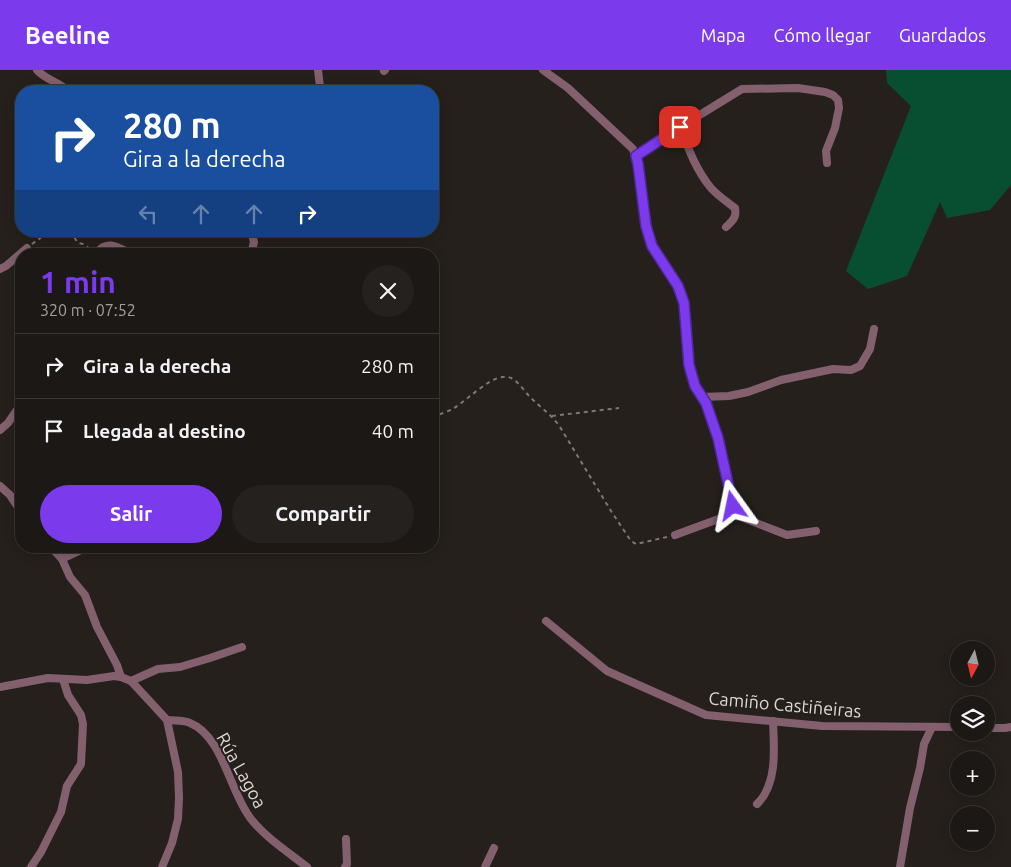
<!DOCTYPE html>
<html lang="es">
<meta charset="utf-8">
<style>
body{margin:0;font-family:Ubuntu,sans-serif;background:#25211e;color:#f1f3f6;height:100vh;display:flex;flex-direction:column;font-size:19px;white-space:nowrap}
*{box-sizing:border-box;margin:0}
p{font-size:16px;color:#a0a0a0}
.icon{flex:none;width:28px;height:28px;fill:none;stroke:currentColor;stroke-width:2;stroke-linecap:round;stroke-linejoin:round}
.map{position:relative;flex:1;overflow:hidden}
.side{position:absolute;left:15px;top:178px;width:424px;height:305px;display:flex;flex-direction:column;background:#1c1815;border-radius:20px;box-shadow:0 2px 12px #0003,0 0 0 1px #3a3734}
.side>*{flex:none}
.banner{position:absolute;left:15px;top:15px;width:424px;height:152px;border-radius:20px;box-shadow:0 2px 12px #0003,0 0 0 1px #3a3734;background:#1a4fa0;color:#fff;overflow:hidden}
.needle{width:32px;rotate:187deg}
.fabs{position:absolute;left:950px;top:571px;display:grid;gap:10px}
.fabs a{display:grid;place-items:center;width:45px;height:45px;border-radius:50%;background:#1c1815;box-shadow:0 2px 12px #0003,0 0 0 1px #3a3734;font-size:25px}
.pin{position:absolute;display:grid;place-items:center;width:42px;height:42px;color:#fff;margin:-21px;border-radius:10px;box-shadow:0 2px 8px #0006}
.me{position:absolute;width:55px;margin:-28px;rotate:348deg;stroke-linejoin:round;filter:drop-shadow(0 0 4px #0008)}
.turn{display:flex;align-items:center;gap:18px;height:105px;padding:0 25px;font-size:22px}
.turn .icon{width:65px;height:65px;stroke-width:2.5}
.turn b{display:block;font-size:35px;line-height:42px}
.lanes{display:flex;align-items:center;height:48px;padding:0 25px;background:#0003;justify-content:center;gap:25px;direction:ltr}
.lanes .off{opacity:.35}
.round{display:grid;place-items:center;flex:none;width:52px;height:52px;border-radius:26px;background:#25211e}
.headline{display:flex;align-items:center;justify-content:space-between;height:85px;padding:0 25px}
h1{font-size:30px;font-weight:700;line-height:38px;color:#7c3aed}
.primary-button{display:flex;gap:10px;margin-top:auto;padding:10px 25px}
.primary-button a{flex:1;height:58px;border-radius:30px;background:#7c3aed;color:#fff;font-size:20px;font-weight:700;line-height:58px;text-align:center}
.primary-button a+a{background:#25211e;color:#f1f3f6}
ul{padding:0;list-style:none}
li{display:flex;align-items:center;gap:15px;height:65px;padding:0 25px;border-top:1px solid #3a3734}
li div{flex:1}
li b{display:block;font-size:19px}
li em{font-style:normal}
header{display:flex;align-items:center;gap:30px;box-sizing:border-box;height:70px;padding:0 25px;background:#7c3aed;color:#fff}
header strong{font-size:24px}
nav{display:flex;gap:28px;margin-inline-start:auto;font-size:18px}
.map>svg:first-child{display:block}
.green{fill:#084e30}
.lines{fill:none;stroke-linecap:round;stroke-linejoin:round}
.path{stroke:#7d7875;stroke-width:2;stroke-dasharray:4 4;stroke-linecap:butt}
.street{stroke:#84606e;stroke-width:8}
.route-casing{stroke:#51269a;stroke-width:12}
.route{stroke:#7c3aed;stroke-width:9}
.labels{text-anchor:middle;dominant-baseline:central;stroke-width:4;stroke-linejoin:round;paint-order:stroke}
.street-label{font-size:18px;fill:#dbd7d4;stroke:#25201c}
</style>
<header>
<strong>Beeline</strong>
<nav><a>Mapa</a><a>Cómo llegar</a><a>Guardados</a></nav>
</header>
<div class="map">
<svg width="1011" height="797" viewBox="0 0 1011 797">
<rect width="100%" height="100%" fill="#25201c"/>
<!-- green -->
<polygon class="green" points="886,0 1011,0 1011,115 990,140 947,148 940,132 907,206 868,219 846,201 911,36 887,13"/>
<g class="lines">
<!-- path -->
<g class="path">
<polyline points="70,161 78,173 83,174 90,179"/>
<polyline points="32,174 50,161"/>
<polyline points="552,346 619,338"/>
<path d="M432,347C440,344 448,342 454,338C467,331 495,300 511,308C519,312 524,321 530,327C540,337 552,345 560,357L611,441L631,471L636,474L667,467"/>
</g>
<!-- street -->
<g class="street">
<path d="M37,0C46,10 59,12 68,21"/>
<polyline points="318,0 320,17"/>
<polyline points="543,0 568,18 633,79 638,94 646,157 652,176 678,216 684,233 689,295 695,316 706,333 718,368 733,436 737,444 746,449 787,465 816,461"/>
<polyline points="384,1 385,0"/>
<path d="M680,57C688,78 696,100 711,118C717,125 727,132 735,138C737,148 732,151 726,157"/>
<polyline points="635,86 676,59 698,46 742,19 798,18 825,22 833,25 838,30 839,38 835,58 826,81 827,93"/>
<path d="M96,184C106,169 118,177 131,184"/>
<polyline points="251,184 254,172 251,161"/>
<polyline points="0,199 6,196 27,178"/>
<polyline points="702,327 729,326 748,322 781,310 833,299 851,300 860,296 870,279 874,259"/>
<polyline points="0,360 8,353 21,334"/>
<polyline points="0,416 10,425 21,442"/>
<polyline points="675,465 724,447 735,439"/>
<polyline points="50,476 62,489 70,507 85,525 97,557 117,595 121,607 131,611 167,650 178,702 179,728 178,749 172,773 162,797"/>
<polyline points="62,489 79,481 82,476"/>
<polyline points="546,551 607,601 706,645 822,656 959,657"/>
<polyline points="131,611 158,599 180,597 210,588 242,577"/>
<polyline points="0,617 48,608 87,610 114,606 121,607"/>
<path d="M167,650C175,651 184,650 190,653C223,666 230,723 251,749C266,768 288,782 307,797"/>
<polyline points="986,658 1005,658 1011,657"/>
<path d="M757,734C778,714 774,677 773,651"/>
<polyline points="31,797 41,782 61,742 67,716 81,694 83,654 81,645 68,625 63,609"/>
<polyline points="345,797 347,794 346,769"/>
<polyline points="485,797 494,778"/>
<polyline points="900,797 910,738 920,698 924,674 932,657"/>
</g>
</g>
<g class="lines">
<!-- route casing -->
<g class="route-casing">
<polyline id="route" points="680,57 636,86 638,94 646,156 652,176 678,216 684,233 689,295 695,316 706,333 718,368 733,436"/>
</g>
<!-- route -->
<use href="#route" class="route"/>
</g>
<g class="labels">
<!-- street labels -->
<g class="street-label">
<text transform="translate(785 634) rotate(5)">Camiño Castiñeiras</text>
<text transform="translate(242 700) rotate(61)">Rúa Lagoa</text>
</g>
</g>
</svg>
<div class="fabs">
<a><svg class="needle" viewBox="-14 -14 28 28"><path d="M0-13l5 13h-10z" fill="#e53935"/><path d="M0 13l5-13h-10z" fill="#a0a0a0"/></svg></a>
<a><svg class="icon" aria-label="layers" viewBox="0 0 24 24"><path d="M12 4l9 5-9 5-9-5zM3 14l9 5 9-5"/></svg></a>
<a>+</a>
<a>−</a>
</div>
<div class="pin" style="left:680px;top:57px;background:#d93025"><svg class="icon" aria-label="arrive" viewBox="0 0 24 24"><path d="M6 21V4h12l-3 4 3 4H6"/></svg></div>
<svg class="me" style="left:733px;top:436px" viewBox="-20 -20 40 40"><path d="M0-17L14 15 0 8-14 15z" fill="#7c3aed" stroke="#fff" stroke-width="4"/></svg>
<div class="banner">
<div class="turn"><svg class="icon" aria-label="right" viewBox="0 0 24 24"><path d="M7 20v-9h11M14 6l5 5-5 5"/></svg><div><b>280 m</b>Gira a la derecha</div></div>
<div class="lanes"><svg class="icon off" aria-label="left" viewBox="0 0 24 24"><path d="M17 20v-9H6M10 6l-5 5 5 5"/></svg><svg class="icon off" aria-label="ahead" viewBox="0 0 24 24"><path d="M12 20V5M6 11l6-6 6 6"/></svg><svg class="icon off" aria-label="ahead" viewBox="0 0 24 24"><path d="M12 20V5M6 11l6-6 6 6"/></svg><svg class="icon" aria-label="right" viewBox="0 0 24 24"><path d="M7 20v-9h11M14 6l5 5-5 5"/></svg></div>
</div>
<section class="side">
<div class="headline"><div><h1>1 min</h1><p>320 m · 07:52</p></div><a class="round"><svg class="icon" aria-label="close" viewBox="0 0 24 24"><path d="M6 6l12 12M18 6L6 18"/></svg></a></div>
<ul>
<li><svg class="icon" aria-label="right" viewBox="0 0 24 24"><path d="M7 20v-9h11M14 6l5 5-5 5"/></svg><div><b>Gira a la derecha</b></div><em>280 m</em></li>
<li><svg class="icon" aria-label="arrive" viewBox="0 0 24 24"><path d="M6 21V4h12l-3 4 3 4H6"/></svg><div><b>Llegada al destino</b></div><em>40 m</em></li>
</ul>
<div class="primary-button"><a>Salir</a><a>Compartir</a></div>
</section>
</div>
